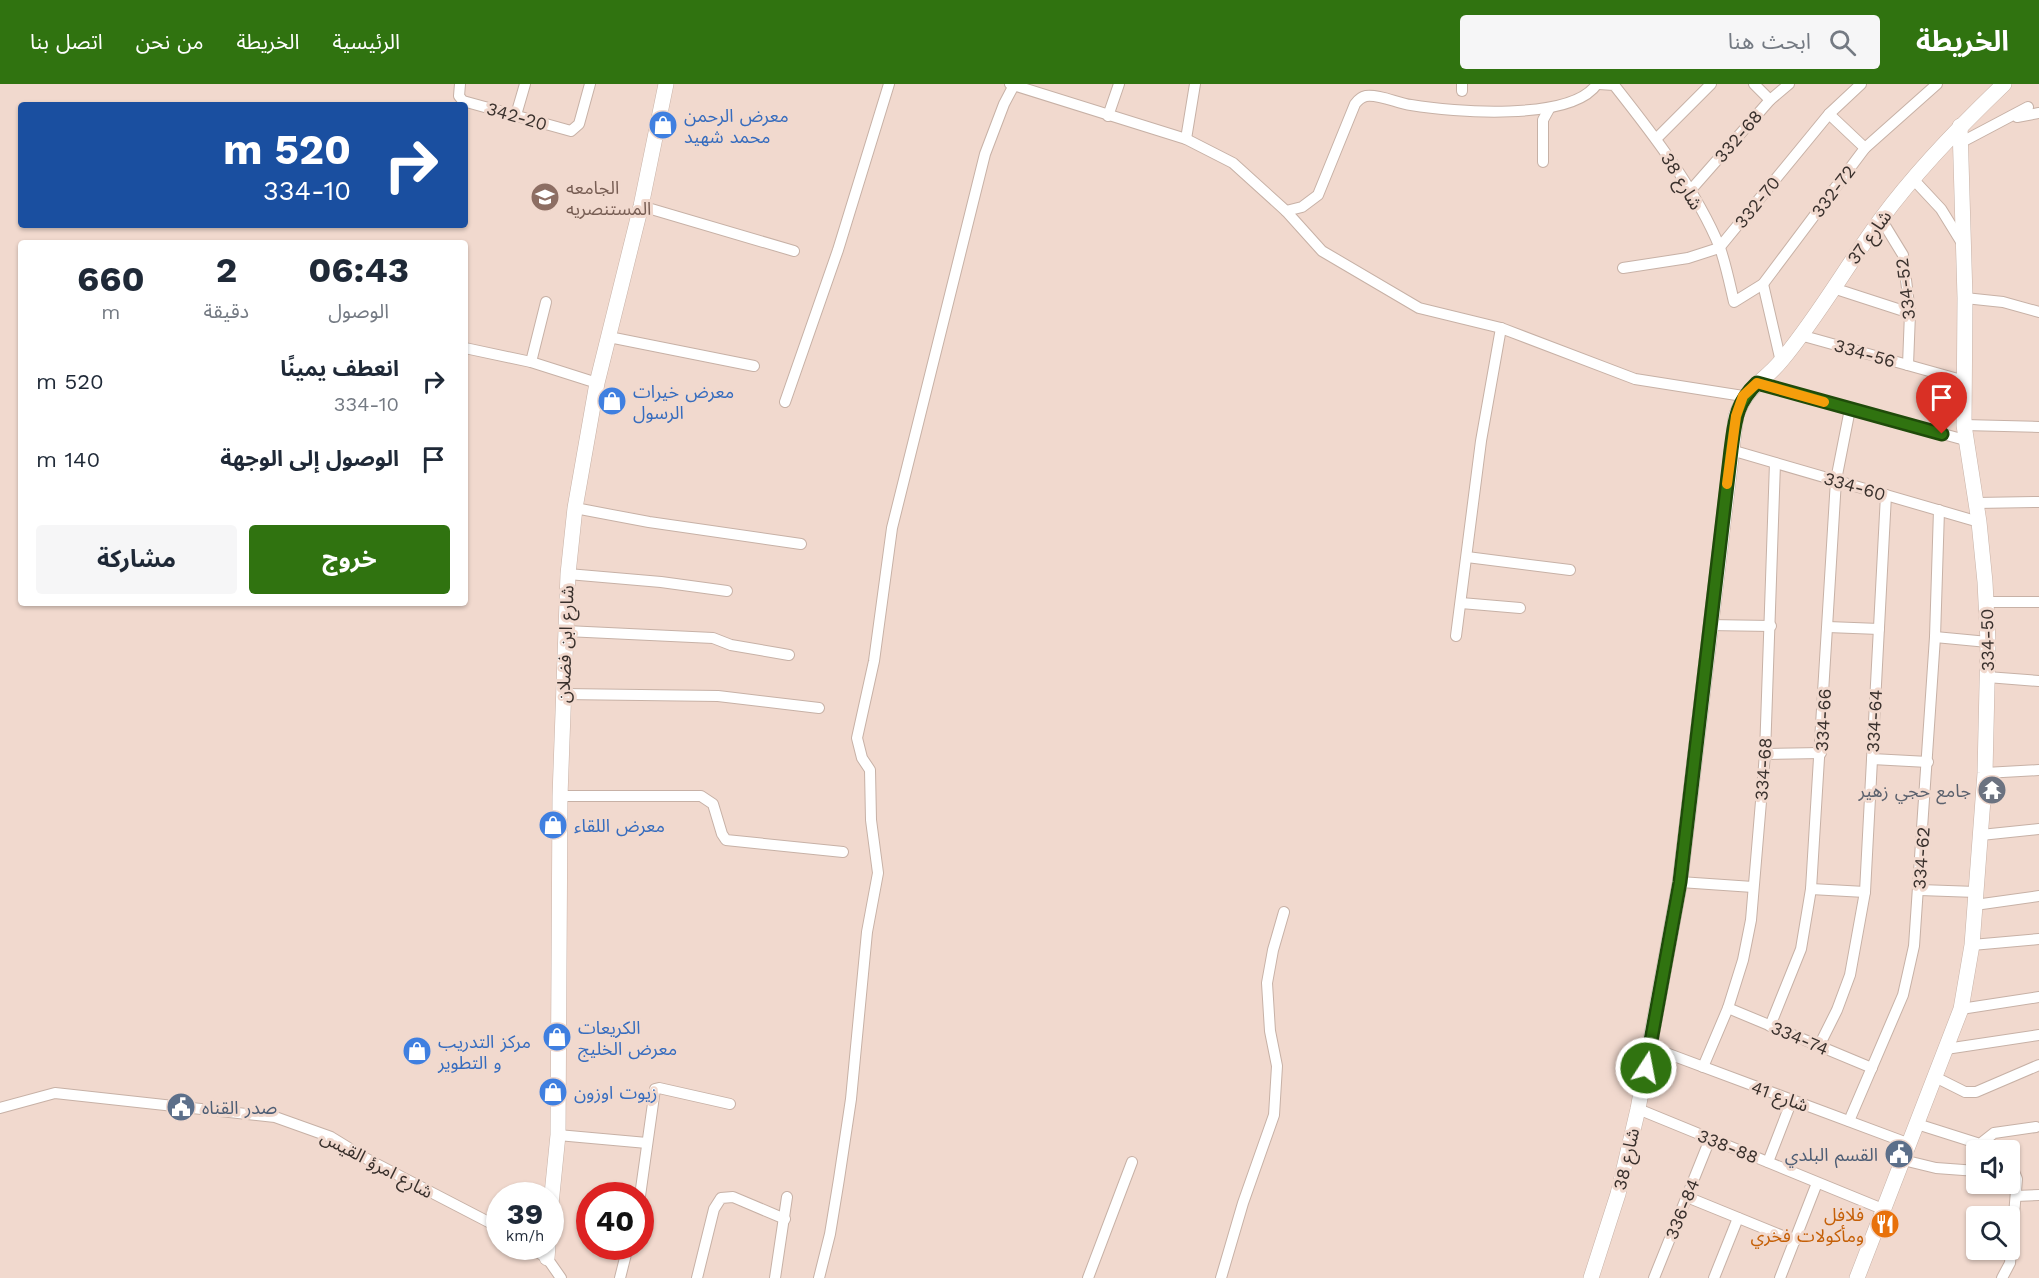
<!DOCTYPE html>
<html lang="ar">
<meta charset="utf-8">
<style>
body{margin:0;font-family:"Work Sans","Noto Sans Arabic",sans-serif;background:#f6f6f7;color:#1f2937;direction:rtl;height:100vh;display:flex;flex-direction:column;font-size:22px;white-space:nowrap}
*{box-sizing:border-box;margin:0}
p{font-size:20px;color:#747a83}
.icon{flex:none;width:33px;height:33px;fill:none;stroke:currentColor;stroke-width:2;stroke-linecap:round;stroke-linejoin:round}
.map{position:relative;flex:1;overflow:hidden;direction:ltr}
.sheet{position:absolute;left:18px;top:156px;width:450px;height:366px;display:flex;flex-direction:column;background:#fff;border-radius:6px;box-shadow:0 2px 4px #0004;direction:rtl}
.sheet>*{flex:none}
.guide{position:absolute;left:18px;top:18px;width:450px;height:126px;border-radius:6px;box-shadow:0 2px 4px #0004;direction:rtl;background:#1a4fa0;color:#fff;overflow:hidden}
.tools{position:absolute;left:1966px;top:1056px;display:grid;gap:12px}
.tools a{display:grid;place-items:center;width:54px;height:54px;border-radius:6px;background:#fff;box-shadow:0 2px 4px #0004;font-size:30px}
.speed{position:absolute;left:486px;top:1098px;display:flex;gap:12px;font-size:30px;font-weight:700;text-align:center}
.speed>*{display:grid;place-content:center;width:78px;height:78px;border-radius:50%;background:#fff;box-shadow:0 2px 4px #0004;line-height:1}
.speed small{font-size:15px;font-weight:400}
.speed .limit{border:9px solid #d22;background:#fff;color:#111}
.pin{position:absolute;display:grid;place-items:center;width:51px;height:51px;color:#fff;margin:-62px -26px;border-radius:50% 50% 50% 0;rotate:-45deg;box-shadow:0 0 6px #0007}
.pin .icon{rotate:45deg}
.me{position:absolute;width:66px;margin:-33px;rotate:11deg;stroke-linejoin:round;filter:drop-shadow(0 0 4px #0008)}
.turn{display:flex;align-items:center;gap:21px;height:126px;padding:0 18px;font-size:27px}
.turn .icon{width:78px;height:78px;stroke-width:2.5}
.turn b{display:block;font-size:42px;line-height:51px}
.eta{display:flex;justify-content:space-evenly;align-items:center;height:102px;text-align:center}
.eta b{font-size:36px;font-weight:700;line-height:42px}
.primary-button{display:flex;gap:12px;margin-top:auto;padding:12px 18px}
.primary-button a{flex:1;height:69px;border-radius:6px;background:#307310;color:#fff;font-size:24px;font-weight:700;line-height:69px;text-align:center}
.primary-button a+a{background:#f6f6f7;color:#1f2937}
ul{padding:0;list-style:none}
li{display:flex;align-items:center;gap:18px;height:78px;padding:0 18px}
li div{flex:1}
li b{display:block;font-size:22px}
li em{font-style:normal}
header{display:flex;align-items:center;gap:36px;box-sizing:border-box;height:84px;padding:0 30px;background:#307310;color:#fff}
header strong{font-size:28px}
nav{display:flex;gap:33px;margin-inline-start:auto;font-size:21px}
.search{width:420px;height:54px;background:#f6f6f7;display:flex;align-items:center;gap:15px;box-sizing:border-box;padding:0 21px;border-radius:6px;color:#747a83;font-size:22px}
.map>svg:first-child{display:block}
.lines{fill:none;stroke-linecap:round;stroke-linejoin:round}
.street-casing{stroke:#c7b1a6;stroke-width:12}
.secondary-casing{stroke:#c7b1a6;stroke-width:16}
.street{stroke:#fff;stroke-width:10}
.secondary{stroke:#fff;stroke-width:15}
.route-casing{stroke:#1f4b0a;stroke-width:15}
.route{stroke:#307310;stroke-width:10}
.slow{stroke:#f59e0b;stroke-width:10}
.labels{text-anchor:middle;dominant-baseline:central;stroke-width:6;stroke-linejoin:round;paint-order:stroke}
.shop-label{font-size:18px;fill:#366cbe;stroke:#f1d9ce;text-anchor:start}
.street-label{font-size:18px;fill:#39302c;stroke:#f1d9ce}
.education-label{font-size:18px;fill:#785e54;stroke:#f1d9ce;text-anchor:start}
.worship-label{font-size:18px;fill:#5b616d;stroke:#f1d9ce;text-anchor:end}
.service-label{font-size:18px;fill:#4e5e75;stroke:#f1d9ce;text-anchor:start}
.food-label{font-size:18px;fill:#c56008;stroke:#f1d9ce;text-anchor:end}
</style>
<header>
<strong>الخريطة</strong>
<div class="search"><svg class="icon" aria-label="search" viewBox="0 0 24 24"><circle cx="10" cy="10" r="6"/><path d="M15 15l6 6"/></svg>ابحث هنا</div>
<nav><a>الرئيسية</a><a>الخريطة</a><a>من نحن</a><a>اتصل بنا</a></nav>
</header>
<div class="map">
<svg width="2039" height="1194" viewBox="0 0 2039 1194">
<rect width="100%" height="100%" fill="#f1d9ce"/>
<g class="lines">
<!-- street casing -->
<g class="street-casing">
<g id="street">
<polyline points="460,0 459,12 463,17 571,47 579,40 590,0"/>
<polyline points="1010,0 1186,55 1233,79 1286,127 1322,167 1419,224 1501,244 1635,295 1743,312"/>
<path d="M1599,0L1614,1C1652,49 1697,107 1720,164C1726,181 1730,201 1734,218L1763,200L1865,64L1937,0"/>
<polyline points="1754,0 1770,16"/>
<polyline points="1462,7 1462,0"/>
<polyline points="1829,30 1865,64"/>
<polyline points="516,31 525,0"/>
<polyline points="1108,32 1119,0"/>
<polyline points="2017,33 2039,29"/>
<polyline points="1186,55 1195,0"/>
<polyline points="1656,55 1711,0"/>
<polyline points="1960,59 2028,23"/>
<polyline points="1543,78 1543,36 1549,25"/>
<polyline points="1913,95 1941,125 1962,159"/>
<polyline points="1689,108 1770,16 1789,0"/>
<polyline points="641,122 794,167"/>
<path d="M1286,127L1302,123L1318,111L1355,20C1358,16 1361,13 1366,12C1379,10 1397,19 1411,21C1452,28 1571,38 1597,0"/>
<polyline points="1881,135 1903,171 1910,229 1908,281"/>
<polyline points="1623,184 1688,174 1719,164 1829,30 1861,0"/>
<polyline points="1763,200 1781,278"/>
<polyline points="1833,204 1910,229"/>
<polyline points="1965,214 2003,218 2039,228"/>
<polyline points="1800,251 1965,297"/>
<polyline points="609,253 754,282"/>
<polyline points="465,264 531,278 597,299"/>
<polyline points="531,278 546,218"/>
<polyline points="1757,299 1965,356"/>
<polyline points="785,318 838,166 889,0"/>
<polyline points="1964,341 2039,343"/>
<polyline points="1731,366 1979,438"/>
<polyline points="1976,419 2039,418"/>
<polyline points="575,424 649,438 801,460"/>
<polyline points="1467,473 1570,486"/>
<polyline points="568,490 661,498 727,507"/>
<polyline points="1986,518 2039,518"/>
<polyline points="1461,519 1520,524"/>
<polyline points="1709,541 1771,542"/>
<polyline points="1828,543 1879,545"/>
<polyline points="566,547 713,554 731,561 789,571"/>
<polyline points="1456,552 1481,357 1501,244"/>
<polyline points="1935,553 1988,558"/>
<polyline points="1987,593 2039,597"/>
<polyline points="563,610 718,612 819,624"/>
<polyline points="1765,670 1821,669"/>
<polyline points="1872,675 1928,678"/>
<polyline points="1985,689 2039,686"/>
<polyline points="560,712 701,712 713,720 722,750 726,756 843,768"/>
<polyline points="1981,751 2039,745"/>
<polyline points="1680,798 1753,803"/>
<polyline points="1811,805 1865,808"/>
<polyline points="1920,806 1976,808"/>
<polyline points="1975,821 2039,812"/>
<polyline points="1972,861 2039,855"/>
<polyline points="1728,924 1872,984"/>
<polyline points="1961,925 2039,913"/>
<polyline points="1770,942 1801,865 1811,805 1836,396 1850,325"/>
<polyline points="1819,962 1837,926 1850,891 1865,808 1886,411"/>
<polyline points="1650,963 1910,1060"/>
<polyline points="1946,965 2039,951"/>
<polyline points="1703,983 1728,924 1743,876 1751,836 1765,670 1775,379"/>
<polyline points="1935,993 1965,1008 1976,1008 2039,981"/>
<polyline points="0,1024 55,1009 275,1033 331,1053 367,1075 500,1144"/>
<polyline points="1638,1025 1885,1126"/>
<polyline points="1849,1037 1903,911 1914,862 1935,553 1939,426"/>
<polyline points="1917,1040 1980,1060 1994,1049 2036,1043"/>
<polyline points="558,1051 647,1059"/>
<polyline points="1903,1076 1936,1084 1977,1087"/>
<polyline points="1768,1078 1792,1016"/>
<polyline points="640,1112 655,1005 659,1004 730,1020"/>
<polyline points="2016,1112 2039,1111"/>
<polyline points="1687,1113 1795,1157"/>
<polyline points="528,1162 547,1174 561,1194"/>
<polyline points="620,1194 628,1162"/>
<polyline points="697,1194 714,1125 721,1114 733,1113 785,1135"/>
<polyline points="775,1194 787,1113"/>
<polyline points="819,1194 830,1150 839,1095 851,1015 867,848 878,789 871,736 870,686 862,674 857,654 874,577 892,444 985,70 1004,20 1014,1"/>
<polyline points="1088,1194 1132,1078"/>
<polyline points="1221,1194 1243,1119 1274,1031 1277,982 1270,947 1267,899 1273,866 1284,828"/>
<polyline points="1654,1194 1710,1055"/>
<polyline points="1714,1194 1738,1134"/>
<polyline points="1780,1194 1817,1099"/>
<polyline points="2002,1194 2010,1179 2017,1095 2013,1085 2010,1085"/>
</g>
</g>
<!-- secondary casing -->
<g class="secondary-casing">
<g id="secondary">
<polyline points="550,1130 558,1051 560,712 568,490 575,424 597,299 641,122 666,0"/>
<polyline points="547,1174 548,1162"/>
<path d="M1591,1194L1618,1110L1638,1025L1680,798L1736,332C1748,300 1762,300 1781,277C1818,233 1847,181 1881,135C1917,86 1960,42 2004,0"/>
<polyline points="1857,1194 1961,925 1972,861 1985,689 1988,558 1985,498 1979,438 1964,341 1965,214 1960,42"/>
</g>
</g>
<!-- street -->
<use href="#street" class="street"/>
<!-- secondary -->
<use href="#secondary" class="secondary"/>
</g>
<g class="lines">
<!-- route casing -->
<g class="route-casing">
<path id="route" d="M1646,984L1680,798L1731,366C1735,338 1735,320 1757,299L1942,350"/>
</g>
<!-- route -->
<use href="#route" class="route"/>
<!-- slow -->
<polyline class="slow" points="1727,400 1736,332 1743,312 1757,299 1824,318"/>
</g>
<!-- icons -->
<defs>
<g id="shop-disc" transform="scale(1.5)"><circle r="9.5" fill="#3f7fe0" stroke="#f1d9ce"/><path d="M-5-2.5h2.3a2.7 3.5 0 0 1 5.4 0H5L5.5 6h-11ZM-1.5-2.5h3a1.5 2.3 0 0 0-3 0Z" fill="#fff"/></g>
<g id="university-disc" transform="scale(1.5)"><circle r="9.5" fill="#8d6e63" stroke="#f1d9ce"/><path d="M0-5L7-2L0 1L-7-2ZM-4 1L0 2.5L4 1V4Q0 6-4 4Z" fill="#fff"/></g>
<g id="temple-disc" transform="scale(1.5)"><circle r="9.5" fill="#6b7280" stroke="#f1d9ce"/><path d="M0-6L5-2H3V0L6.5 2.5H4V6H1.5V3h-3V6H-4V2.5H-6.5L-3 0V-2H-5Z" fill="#fff"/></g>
<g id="civic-disc" transform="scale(1.5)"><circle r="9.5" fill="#5c6f8a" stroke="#f1d9ce"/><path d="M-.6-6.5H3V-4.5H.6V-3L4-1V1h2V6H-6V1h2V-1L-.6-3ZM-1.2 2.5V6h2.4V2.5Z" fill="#fff"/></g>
<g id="restaurant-disc" transform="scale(1.5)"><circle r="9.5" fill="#e8710a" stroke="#f1d9ce"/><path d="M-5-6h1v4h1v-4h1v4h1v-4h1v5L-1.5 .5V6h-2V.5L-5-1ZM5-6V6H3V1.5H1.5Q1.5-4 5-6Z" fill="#fff"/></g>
</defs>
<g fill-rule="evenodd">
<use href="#shop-disc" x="663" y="41"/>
<use href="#university-disc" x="545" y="113"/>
<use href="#shop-disc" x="612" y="317"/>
<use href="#temple-disc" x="1992" y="706"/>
<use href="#shop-disc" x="553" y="741"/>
<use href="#shop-disc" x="557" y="953"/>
<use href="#shop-disc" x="417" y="967"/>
<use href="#shop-disc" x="553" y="1008"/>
<use href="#civic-disc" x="181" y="1023"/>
<use href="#civic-disc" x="1899" y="1070"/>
<use href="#restaurant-disc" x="1885" y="1140"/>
</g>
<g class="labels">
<!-- shop labels -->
<g class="shop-label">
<text x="684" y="31">معرض الرحمن<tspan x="684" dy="21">محمد شهيد</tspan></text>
<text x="633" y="307">معرض خيرات<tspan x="633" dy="21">الرسول</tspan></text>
<text x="574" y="741">معرض اللقاء</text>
<text x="578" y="943">الكريعات<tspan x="578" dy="21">معرض الخليج</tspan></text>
<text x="438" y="957">مركز التدريب<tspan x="438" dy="21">و التطوير</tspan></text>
<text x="574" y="1008">زيوت اوزون</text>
</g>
<!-- street labels -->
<g class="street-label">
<text transform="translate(517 32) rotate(16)">342-20</text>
<text transform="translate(1738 52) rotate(-49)">332-68</text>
<text transform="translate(1682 97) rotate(59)">شارع 38</text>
<text transform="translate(1833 107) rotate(-53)">332-72</text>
<text transform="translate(1757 118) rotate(-51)">332-70</text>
<text transform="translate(1869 153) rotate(-54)">شارع 37</text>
<text transform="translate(1905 205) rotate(-97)">334-52</text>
<text transform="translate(1865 269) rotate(16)">334-56</text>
<text transform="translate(1855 402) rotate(16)">334-60</text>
<text transform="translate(1987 556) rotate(-91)">334-50</text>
<text transform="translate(565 560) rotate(-88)">شارع ابن فضلان</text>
<text transform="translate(1823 636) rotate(-87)">334-66</text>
<text transform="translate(1874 637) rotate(-87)">334-64</text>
<text transform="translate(1763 685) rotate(-86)">334-68</text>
<text transform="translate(1921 774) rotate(-86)">334-62</text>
<text transform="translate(1800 954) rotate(23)">334-74</text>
<text transform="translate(1780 1012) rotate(20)">شارع 41</text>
<text transform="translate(1728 1062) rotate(22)">338-88</text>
<text transform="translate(1626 1075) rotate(-77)">شارع 38</text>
<text transform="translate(377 1080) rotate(28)">شارع امرؤ القيس</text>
<text transform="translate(1682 1125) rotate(-68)">336-84</text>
</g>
<!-- education labels -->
<g class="education-label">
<text x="566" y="103">الجامعه<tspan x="566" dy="21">المستنصريه</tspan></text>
</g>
<!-- worship labels -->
<g class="worship-label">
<text x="1971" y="706">جامع حجي زهير</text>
</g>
<!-- service labels -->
<g class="service-label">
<text x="202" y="1023">صدر القناه</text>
<text x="1878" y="1070" text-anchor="end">القسم البلدي</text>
</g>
<!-- food labels -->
<g class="food-label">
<text x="1864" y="1130">فلافل<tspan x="1864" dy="21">ومأكولات فخري</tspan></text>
</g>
</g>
</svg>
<div class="tools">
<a><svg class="icon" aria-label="sound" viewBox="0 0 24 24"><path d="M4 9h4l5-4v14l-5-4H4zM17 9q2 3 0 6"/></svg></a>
<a><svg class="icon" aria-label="search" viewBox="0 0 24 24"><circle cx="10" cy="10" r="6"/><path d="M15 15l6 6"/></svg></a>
</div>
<div class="speed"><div>39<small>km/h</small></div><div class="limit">40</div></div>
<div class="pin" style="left:1942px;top:350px;background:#d93025"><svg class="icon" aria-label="arrive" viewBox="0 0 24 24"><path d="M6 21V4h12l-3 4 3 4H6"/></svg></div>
<svg class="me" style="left:1646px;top:984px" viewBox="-20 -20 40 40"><circle r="17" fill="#307310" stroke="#fff" stroke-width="3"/><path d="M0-11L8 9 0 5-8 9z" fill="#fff"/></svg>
<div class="guide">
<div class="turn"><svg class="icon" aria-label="right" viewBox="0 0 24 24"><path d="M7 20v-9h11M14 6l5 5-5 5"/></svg><div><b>520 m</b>334-10</div></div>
</div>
<section class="sheet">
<div class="eta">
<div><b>06:43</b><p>الوصول</p></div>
<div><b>2</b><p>دقيقة</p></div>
<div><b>660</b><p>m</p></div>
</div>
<ul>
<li><svg class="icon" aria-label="right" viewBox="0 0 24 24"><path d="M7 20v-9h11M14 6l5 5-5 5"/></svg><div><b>انعطف يمينًا</b><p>334-10</p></div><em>520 m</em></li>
<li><svg class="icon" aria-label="arrive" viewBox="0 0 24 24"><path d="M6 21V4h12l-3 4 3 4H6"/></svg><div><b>الوصول إلى الوجهة</b></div><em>140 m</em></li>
</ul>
<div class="primary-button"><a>خروج</a><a>مشاركة</a></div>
</section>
</div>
